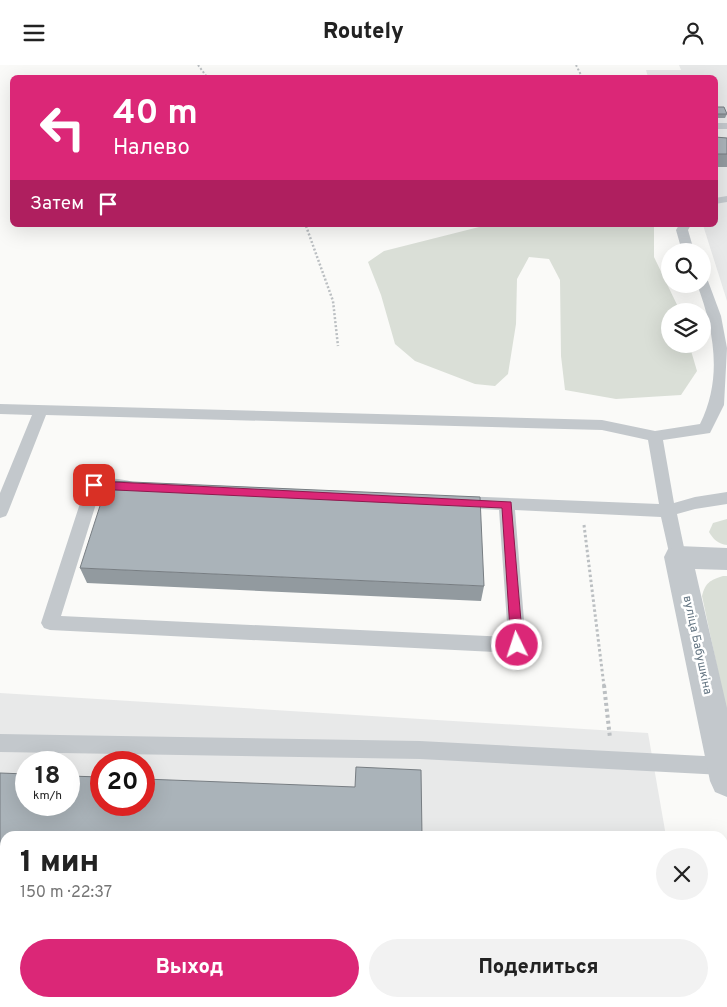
<!DOCTYPE html>
<html lang="ru">
<meta charset="utf-8">
<style>
body{margin:0;font-family:Overpass,sans-serif;background:#f2f2f2;color:#222;height:100vh;display:flex;flex-direction:column;font-size:19px;white-space:nowrap}
*{box-sizing:border-box;margin:0}
p{font-size:16px;color:#767676}
.icon{flex:none;width:28px;height:28px;fill:none;stroke:currentColor;stroke-width:2;stroke-linecap:round;stroke-linejoin:round}
.map{position:relative;flex:1;overflow:hidden}
.panel{position:absolute;left:0px;top:766px;width:728px;height:176px;display:flex;flex-direction:column;background:#fff;border-radius:15px 15px 0 0;box-shadow:0 5px 20px #0002}
.panel>*{flex:none}
.hud{position:absolute;left:10px;top:10px;width:708px;height:152px;border-radius:8px;box-shadow:0 5px 20px #0002;background:#db2777;color:#fff;overflow:hidden}
.buttons{position:absolute;left:661px;top:178px;display:grid;gap:10px}
.buttons a{display:grid;place-items:center;width:50px;height:50px;border-radius:50%;background:#fff;box-shadow:0 5px 20px #0002;font-size:25px}
.speed{position:absolute;left:15px;top:686px;display:flex;gap:10px;font-size:25px;font-weight:700;text-align:center}
.speed>*{display:grid;place-content:center;width:65px;height:65px;border-radius:50%;background:#fff;box-shadow:0 5px 20px #0002;line-height:1}
.speed small{font-size:12px;font-weight:400}
.speed .limit{border:8px solid #d22;background:#fff;color:#111}
.pin{position:absolute;display:grid;place-items:center;width:42px;height:42px;color:#fff;margin:-21px;border-radius:10px;box-shadow:0 2px 8px #0006}
.me{position:absolute;width:55px;margin:-28px;rotate:356deg;stroke-linejoin:round;filter:drop-shadow(0 0 4px #0008)}
.turn{display:flex;align-items:center;gap:18px;height:105px;padding:0 20px;font-size:22px}
.turn .icon{width:65px;height:65px;stroke-width:2.5}
.turn b{display:block;font-size:35px;line-height:42px}
.then{display:flex;align-items:center;height:48px;padding:0 20px;background:#0003;gap:10px;font-size:19px}
.round{display:grid;place-items:center;flex:none;width:52px;height:52px;border-radius:26px;background:#f2f2f2}
.head{display:flex;align-items:center;justify-content:space-between;height:85px;padding:0 20px}
h1{font-size:30px;font-weight:800;line-height:38px}
.cta{display:flex;gap:10px;margin-top:auto;padding:10px 20px}
.cta a{flex:1;height:58px;border-radius:30px;background:#db2777;color:#fff;font-size:20px;font-weight:800;line-height:58px;text-align:center}
.cta a+a{background:#f2f2f2;color:#222}
header{display:flex;justify-content:space-between;align-items:center;height:65px;padding:0 20px;background:#fff;font-size:22px;font-weight:800}
.map>svg:first-child{display:block}
.built{fill:#e8e9e9;fill-rule:evenodd}
.green{fill:#dadfd7}
.lines{fill:none;stroke-linecap:round;stroke-linejoin:round}
.path-far3{stroke:#bbbfc2;stroke-width:2;stroke-dasharray:2 2;stroke-linecap:butt}
.path-far2{stroke:#bbbfc2;stroke-width:2.5;stroke-dasharray:2 2;stroke-linecap:butt}
.path-far1{stroke:#bbbfc2;stroke-width:3;stroke-dasharray:2.5 2.5;stroke-linecap:butt}
.path{stroke:#bbbfc2;stroke-width:4;stroke-dasharray:3 3;stroke-linecap:butt}
.service{fill:#c3c8cc;fill-rule:evenodd}
.tertiary{fill:#c3c8cc;fill-rule:evenodd}
.wall{fill:#929a9f}
.building{fill:#aab3b9;stroke:#777d82}
.route{fill:#db2777;stroke:#8e194d}
.labels{text-anchor:middle;dominant-baseline:central;stroke-width:5;stroke-linejoin:round;paint-order:stroke}
.street-label{font-size:12px;fill:#657683;stroke:#fff}
</style>
<header><svg class="icon" aria-label="menu" viewBox="0 0 24 24"><path d="M4 6h16M4 12h16M4 18h16"/></svg>Routely<svg class="icon" aria-label="person" viewBox="0 0 24 24"><circle cx="12" cy="8" r="4"/><path d="M4 21q1-7 8-7t8 7"/></svg></header>
<div class="map">
<svg width="727" height="942" viewBox="0 0 727 942">
<rect width="100%" height="100%" fill="#fafaf8"/>
<!-- built -->
<g class="built">
<polygon points="679,0 727,0 727,236 703,160 715,160 715,12 648,12 646,5 681,5"/>
<path d="M0,628L648,668L666,771H5V938H693L694,942H0ZM26,698H69V740H26ZM101,698H144V740H101Z"/>
</g>
<!-- green -->
<g class="green">
<polygon points="487,160 654,160 654,192 680,246 670,246 670,279 689,279 697,306 681,330 616,334 565,325 561,291 560,215 549,194 529,192 517,214 516,259 508,309 495,321 475,319 415,296 395,279 381,230 368,197 384,186"/>
<path d="M727,454V480C718,479 713,474 709,467L713,458Z"/>
<path d="M723,511H727V649L702,531C705,518 710,515 723,511Z"/>
</g>
<g class="lines">
<!-- path-far3 -->
<g class="path-far3">
<polyline points="198,0 207,12"/>
<polyline points="576,0 582,12"/>
<polyline points="306,160 307,162"/>
</g>
<!-- path-far2 -->
<polyline class="path-far2" points="306,161 333,236 338,281"/>
<!-- path-far1 -->
<polyline class="path-far1" points="584,460 604,621"/>
<!-- path -->
<polyline class="path" points="604,620 610,673"/>
<!-- service -->
<g class="service">
<rect x="715" y="58" width="12" height="6"/>
<polygon points="727,131 727,137 715,139 715,133"/>
<polygon points="679,160 691,160 688,165 694,186 682,186 676,165"/>
<path d="M702,212L708,216L721,251L727,283L724,340L710,368L663,375L674,438L695,432L727,427V439L695,444L677,449L686,492L684,497L678,499L672,497L670,492L661,452L515,445L526,580L523,585L517,588L50,565L44,563L41,558L86,420L89,416C101,412 121,413 133,417L136,421L133,425L128,427L100,426L61,551L508,572L499,445L460,443L454,441L452,437L454,433L460,431L659,439L648,375L602,365L46,350L8,447L6,451L0,453V428L32,350L0,349V339L602,355L655,366L700,359C723,313 714,265 697,219H702Z"/>
<polygon points="0,669 420,676 723,692 727,693 727,709 723,710 420,694 0,687"/>
<polygon points="559,938 582,938 583,942 559,942"/>
</g>
<!-- tertiary -->
<polygon class="tertiary" points="678,481 727,483 727,505 695,504 727,643 727,732 715,727 710,716 664,492 668,484"/>
</g>
<!-- wall -->
<g class="wall">
<polygon points="715,42 727,49 725,53 715,53"/>
<polygon points="715,72 727,73 727,102 715,102"/>
<polygon points="80,503 484,521 481,536 87,518"/>
</g>
<!-- building -->
<g class="building">
<polygon points="715,42 724,42 727,49 715,49"/>
<polygon points="715,72 727,73 727,89 715,89"/>
<polygon points="108,416 480,432 484,521 80,503"/>
<polygon points="356,702 421,705 422,771 354,770 354,771 5,771 5,938 349,938 348,942 0,942 0,708 26,709 26,740 69,740 69,711 101,712 101,740 144,740 144,714 355,722"/>
</g>
<!-- route -->
<polygon class="route" points="94,416 511,437 523,580 521,584 517,586 512,584 511,580 502,443 94,424 89,420"/>
<g class="labels">
<!-- street labels -->
<g class="street-label">
<text transform="translate(697 580) rotate(78)">вуліца Бабушкіна</text>
</g>
</g>
</svg>
<div class="buttons">
<a><svg class="icon" aria-label="search" viewBox="0 0 24 24"><circle cx="10" cy="10" r="6"/><path d="M15 15l6 6"/></svg></a>
<a><svg class="icon" aria-label="layers" viewBox="0 0 24 24"><path d="M12 4l9 5-9 5-9-5zM3 14l9 5 9-5"/></svg></a>
</div>
<div class="speed"><div>18<small>km/h</small></div><div class="limit">20</div></div>
<div class="pin" style="left:94px;top:420px;background:#d93025"><svg class="icon" aria-label="arrive" viewBox="0 0 24 24"><path d="M6 21V4h12l-3 4 3 4H6"/></svg></div>
<svg class="me" style="left:517px;top:580px" viewBox="-20 -20 40 40"><circle r="17" fill="#db2777" stroke="#fff" stroke-width="3"/><path d="M0-11L8 9 0 5-8 9z" fill="#fff"/></svg>
<div class="hud">
<div class="turn"><svg class="icon" aria-label="left" viewBox="0 0 24 24"><path d="M17 20v-9H6M10 6l-5 5 5 5"/></svg><div><b>40 m</b>Налево</div></div>
<div class="then">Затем<svg class="icon" aria-label="arrive" viewBox="0 0 24 24"><path d="M6 21V4h12l-3 4 3 4H6"/></svg></div>
</div>
<section class="panel">
<div class="head"><div><h1>1 мин</h1><p>150 m · 22:37</p></div><a class="round"><svg class="icon" aria-label="close" viewBox="0 0 24 24"><path d="M6 6l12 12M18 6L6 18"/></svg></a></div>
<div class="cta"><a>Выход</a><a>Поделиться</a></div>
</section>
</div>
